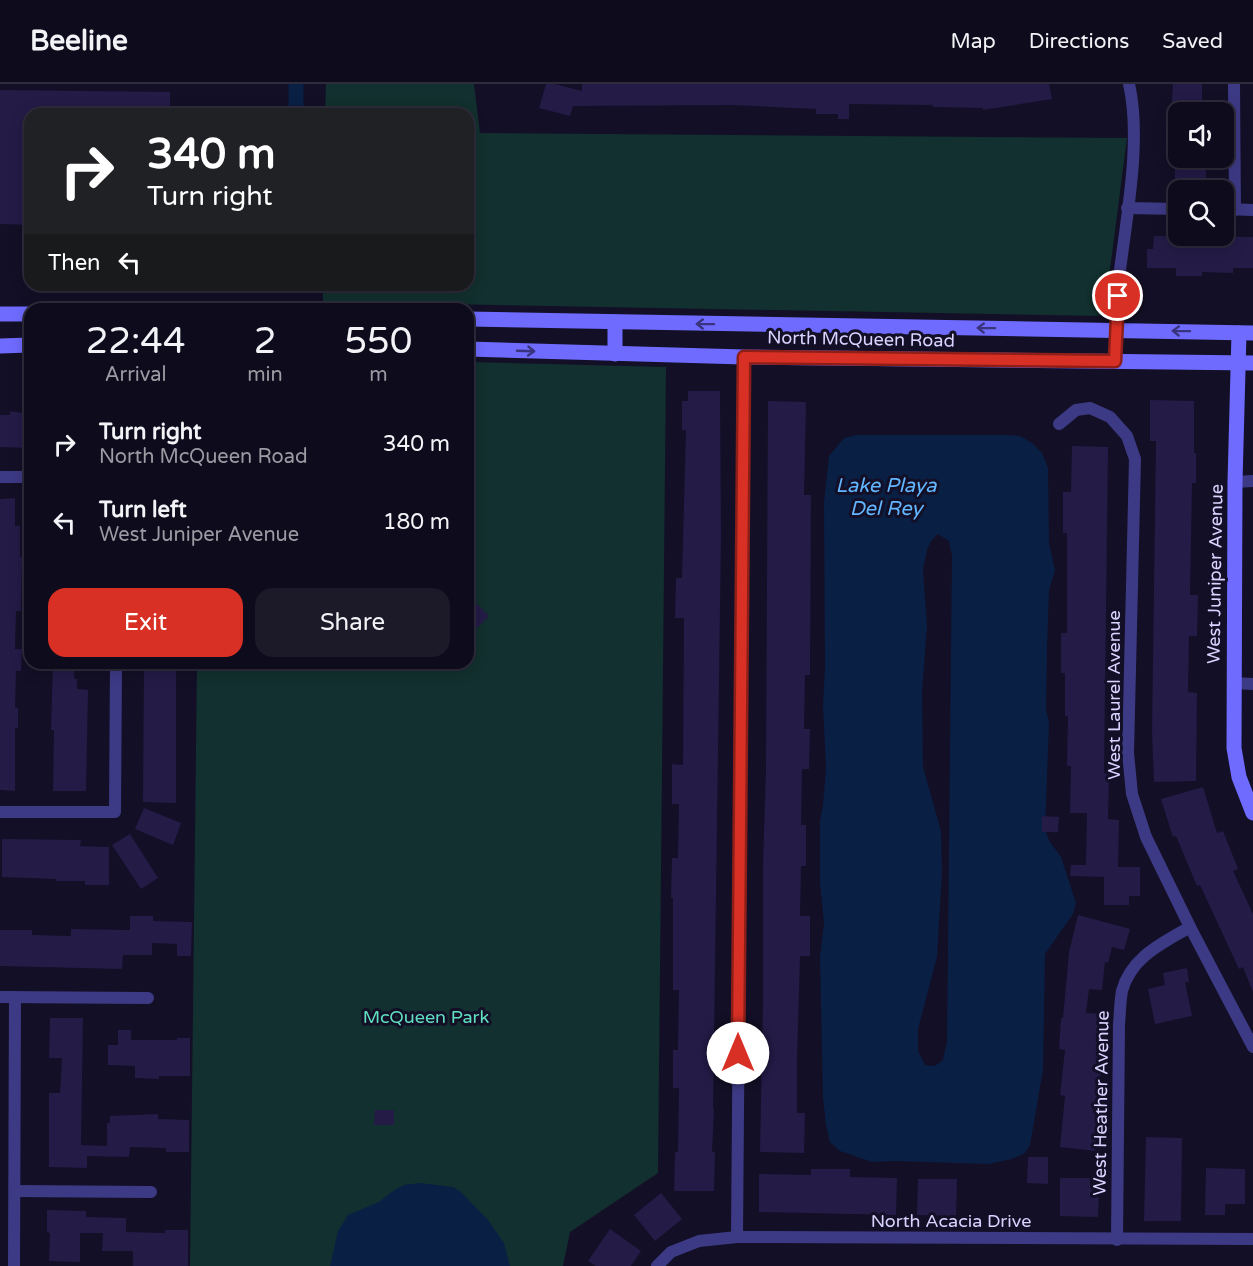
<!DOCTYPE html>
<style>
body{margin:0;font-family:"Varela Round",sans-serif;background:#1c1929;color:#f1f3f6;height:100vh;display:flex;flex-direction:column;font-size:22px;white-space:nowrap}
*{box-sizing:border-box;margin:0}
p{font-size:20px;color:#9b9ba3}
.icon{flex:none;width:33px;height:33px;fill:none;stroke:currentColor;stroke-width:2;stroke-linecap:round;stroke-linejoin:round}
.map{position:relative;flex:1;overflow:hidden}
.sheet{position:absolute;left:24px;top:219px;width:450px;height:366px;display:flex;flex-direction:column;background:#0e0b1c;border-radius:18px;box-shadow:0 3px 15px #0003,0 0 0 2px #2e2b3b}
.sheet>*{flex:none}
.banner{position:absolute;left:24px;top:24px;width:450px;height:183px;border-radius:18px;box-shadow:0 3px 15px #0003,0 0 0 2px #2e2b3b;background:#202124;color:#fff;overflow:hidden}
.tools{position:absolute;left:1168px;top:18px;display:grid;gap:12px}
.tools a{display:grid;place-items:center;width:66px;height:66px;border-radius:12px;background:#0e0b1c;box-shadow:0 3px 15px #0003,0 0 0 2px #2e2b3b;font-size:30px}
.pin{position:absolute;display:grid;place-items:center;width:51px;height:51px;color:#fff;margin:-26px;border:3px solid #fff;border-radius:50%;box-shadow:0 2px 6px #0007}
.me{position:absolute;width:66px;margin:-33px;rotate:0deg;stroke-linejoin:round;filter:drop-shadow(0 0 4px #0008)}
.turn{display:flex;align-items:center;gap:21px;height:126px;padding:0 24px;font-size:27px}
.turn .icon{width:78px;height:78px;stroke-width:2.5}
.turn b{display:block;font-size:42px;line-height:51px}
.then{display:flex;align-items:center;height:57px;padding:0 24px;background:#0003;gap:12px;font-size:22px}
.eta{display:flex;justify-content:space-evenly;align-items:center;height:102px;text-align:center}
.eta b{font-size:36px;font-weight:600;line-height:42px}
.cta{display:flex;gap:12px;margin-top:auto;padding:12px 24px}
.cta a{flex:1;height:69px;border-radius:18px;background:#d93025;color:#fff;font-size:24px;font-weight:600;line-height:69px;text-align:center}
.cta a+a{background:#1c1929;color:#f1f3f6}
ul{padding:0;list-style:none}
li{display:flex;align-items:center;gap:18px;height:78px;padding:0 24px}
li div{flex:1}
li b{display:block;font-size:22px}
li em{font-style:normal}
header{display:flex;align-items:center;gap:36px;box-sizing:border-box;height:84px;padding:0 30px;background:#0e0b1c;border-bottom:2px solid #2e2b3b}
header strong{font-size:28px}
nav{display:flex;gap:33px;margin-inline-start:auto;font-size:21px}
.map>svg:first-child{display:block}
.green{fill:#12302f}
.water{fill:#0a1f44;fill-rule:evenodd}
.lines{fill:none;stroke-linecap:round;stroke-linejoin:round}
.canal{stroke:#0a1f44;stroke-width:15}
.building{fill:#241b47}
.street{stroke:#3d3a85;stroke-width:12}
.secondary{stroke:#6f6bff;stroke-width:15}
.oneway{stroke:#38347d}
.route-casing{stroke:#8d1f18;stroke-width:15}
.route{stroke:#d93025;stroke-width:10}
.labels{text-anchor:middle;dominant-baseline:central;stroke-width:6;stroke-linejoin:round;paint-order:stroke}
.street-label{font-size:18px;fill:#d9d4ff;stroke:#130f26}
.park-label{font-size:18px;fill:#5fe0c0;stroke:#130f26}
.water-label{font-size:20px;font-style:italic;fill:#62b6ff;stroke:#130f26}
</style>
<header>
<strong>Beeline</strong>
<nav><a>Map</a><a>Directions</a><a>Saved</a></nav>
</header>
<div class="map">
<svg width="1253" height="1182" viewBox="0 0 1253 1182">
<rect width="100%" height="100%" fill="#130f26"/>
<!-- green -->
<g class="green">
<polygon points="326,0 474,0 480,49 1127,54 1104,232 323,218 323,201 468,201 468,30 325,30"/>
<polygon points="468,278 666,283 658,1089 570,1148 563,1182 190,1182 197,579 468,579"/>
</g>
<!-- water -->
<g class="water">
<path d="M857,351H1005L1020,352L1032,359L1042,369L1048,384L1049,459L1055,487L1049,506L1047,565L1046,625L1049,639L1045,746L1050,758L1061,773L1076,819L1073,830L1045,870L1043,986L1030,1061L1025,1069L1012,1075L989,1080L893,1077L872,1078L840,1067L830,1058L826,1041L823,1013L820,873L824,839L820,798V737L823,721L826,684L823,622L825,584L824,418L829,372L844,354ZM938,450L949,457L952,472L947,957L943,976L935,982L925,981L918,967V945L937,873L942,788L941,747L923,683L922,607L927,542L923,486L927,466L931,457Z"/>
<polygon points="420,1099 453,1103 461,1108 488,1136 504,1159 510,1182 330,1182 338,1147 348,1131 379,1118 393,1107 404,1101"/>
</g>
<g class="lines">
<!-- canal -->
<polyline class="canal" points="296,30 296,0"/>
</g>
<!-- building -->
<g class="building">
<polygon points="546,0 555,0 582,7 582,0 1049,0 1052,15 983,26 983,24 933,23 933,21 849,20 849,35 838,35 838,30 816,30 816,25 732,21 573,22 570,32 539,24"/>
<polygon points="1173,0 1202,0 1202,17 1209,17 1208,28 1171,28"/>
<polygon points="0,6 170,8 170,30 30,30 30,141 0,140"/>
<polygon points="1175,79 1206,80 1206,96 1193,96 1193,103 1175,103"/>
<polygon points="1154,152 1253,153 1253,184 1233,184 1233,189 1202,188 1202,192 1176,192 1176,184 1147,184 1147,165 1153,165"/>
<polygon points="688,307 720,307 721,452 713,1025 714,1025 712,1068 715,1068 714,1107 674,1107 675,1068 678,1068 679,1004 673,1004 673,966 678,966 679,906 673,906 673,814 671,814 672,774 678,774 679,720 672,720 672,680 683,681 684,534 675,534 676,494 682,494 686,346 682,346 682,317 688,317"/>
<polygon points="1150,316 1194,317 1194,369 1196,369 1196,399 1192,399 1190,511 1198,511 1197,552 1189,552 1188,608 1197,609 1196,697 1154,698 1152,648 1156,357 1150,357"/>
<polygon points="768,317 806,318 804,411 811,411 810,591 805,591 804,645 810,645 809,685 802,685 801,741 806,741 806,782 801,782 800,832 810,832 810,872 800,872 797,976 797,1029 805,1029 804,1069 760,1068 763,917 763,781 766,685"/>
<polygon points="10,327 30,330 30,364 0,363 0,331 10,331"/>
<polygon points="1072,362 1108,363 1104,689 1109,690 1108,735 1119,736 1118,783 1140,783 1140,812 1129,812 1129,821 1104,821 1104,793 1070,792 1071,781 1086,781 1087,729 1070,729 1071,682 1067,682 1068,632 1065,632 1065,589 1061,589 1061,549 1067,549 1067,449 1063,449 1063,408 1071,408"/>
<polygon points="15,414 15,442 20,442 20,473 22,473 21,527 16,527 15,565 22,565 21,587 16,587 15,623 18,624 18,644 15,644 15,707 0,706 0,415"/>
<polygon points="468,511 489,532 468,553"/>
<polygon points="53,579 74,579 74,595 77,595 77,605 88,606 86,707 53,707 54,646 51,646"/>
<polygon points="144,583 176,584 176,719 143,718"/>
<polygon points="1203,703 1217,749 1223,747 1238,785 1233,787 1253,830 1253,908 1243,883 1239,885 1200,801 1197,802 1176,752 1173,753 1161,715"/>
<polygon points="144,724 181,739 173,761 135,745"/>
<polygon points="1042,732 1059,733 1058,748 1042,748"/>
<polygon points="130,750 158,794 141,805 112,761"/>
<polygon points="2,755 81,756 80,762 109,763 109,801 85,801 85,797 56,797 56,795 2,793"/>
<polygon points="1078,831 1130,845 1124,866 1112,863 1108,879 1105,878 1102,906 1089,905 1086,929 1101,930 1097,978 1102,978 1095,1028 1099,1028 1095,1067 1060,1063 1065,1012 1060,1011 1065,966 1059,965 1061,934 1063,934 1069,868"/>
<polygon points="130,832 153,832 153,837 192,838 191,872 177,872 177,860 152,859 152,871 123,871 122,885 0,882 0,846 32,846 32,851 71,852 71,845 130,846"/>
<polygon points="1187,884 1189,898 1185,898 1192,932 1155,940 1148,905 1165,901 1163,889"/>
<polygon points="50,934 83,934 81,1061 107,1062 107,1039 110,1039 110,1032 158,1030 158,1035 189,1036 189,1068 166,1068 166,1064 130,1063 129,1073 87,1072 87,1084 49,1083 49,1009 60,1009 62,974 49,974"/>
<polygon points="118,946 131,946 131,956 177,956 177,954 190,954 190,992 159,992 159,995 135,994 135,982 108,981 108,961 118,961"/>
<polygon points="375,1026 394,1026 394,1041 374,1041"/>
<polygon points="1146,1053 1182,1054 1181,1137 1144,1137"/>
<polygon points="1028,1073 1048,1073 1048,1100 1027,1099"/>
<polygon points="1206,1084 1245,1085 1245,1120 1225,1120 1225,1131 1205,1131"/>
<polygon points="811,1085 850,1085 850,1093 897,1094 896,1131 759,1128 759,1090 811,1091"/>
<polygon points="1060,1094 1090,1094 1090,1101 1099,1101 1098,1133 1060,1132"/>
<polygon points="918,1095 957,1095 956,1132 917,1131"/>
<polygon points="661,1109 682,1135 655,1157 634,1131"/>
<polygon points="47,1126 86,1127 86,1133 126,1134 126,1148 165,1149 165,1146 188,1146 188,1182 133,1182 133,1167 102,1167 103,1149 80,1149 80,1178 49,1177 50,1149 47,1148"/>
<polygon points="610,1145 641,1167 631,1182 596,1182 588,1177"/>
</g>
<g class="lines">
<!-- street -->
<g class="street">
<polyline points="1234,0 1235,126"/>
<polyline points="1127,124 1179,125"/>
<polyline points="1224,125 1253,126"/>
<path d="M1115,277C1116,249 1116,222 1119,194C1126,135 1142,57 1129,0"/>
<polyline points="1059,340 1076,326 1090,324 1110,333 1127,352 1135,375 1128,669 1132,710 1146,753 1190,843 1253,963"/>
<polyline points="0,393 30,393"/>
<polyline points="1235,398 1253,397"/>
<polyline points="1233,599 1253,600"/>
<polyline points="0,728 115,728 116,579"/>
<polyline points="0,913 148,914"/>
<polyline points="15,1107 151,1108"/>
<polyline points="737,1153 744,273"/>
<path d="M1117,1156L1119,940C1120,930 1120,917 1122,907C1131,873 1163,859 1190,843"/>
<polyline points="14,1182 15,913"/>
<polyline points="657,1182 671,1168 699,1157 737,1153 1253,1155"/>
</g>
<!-- secondary -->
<g class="secondary">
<polyline points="0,230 30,230"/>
<polyline points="468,235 1253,249"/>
<polyline points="1239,249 1235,398 1234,664 1239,693 1253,729"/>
<polyline points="0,262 30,261"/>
<polyline points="468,265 744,273 1253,279"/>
<polyline points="615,270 615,238"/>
</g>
</g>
<!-- one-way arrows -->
<defs><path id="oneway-shaft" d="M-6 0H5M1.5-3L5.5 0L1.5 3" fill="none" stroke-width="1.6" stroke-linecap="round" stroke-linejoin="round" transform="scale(1.5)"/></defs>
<g class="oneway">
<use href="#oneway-shaft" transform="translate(705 240) rotate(-179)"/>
<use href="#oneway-shaft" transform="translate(986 244) rotate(-179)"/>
<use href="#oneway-shaft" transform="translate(1181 247) rotate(-179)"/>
<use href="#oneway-shaft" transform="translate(526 267) rotate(2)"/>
</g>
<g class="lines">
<!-- route casing -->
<g class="route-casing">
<polyline id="route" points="738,969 744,273 1115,277 1118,212"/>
</g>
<!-- route -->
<use href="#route" class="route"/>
</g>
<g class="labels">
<!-- street labels -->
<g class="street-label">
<text transform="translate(861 255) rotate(1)">North McQueen Road</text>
<text transform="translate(1215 490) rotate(-89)">West Juniper Avenue</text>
<text transform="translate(1114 611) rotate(-90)">West Laurel Avenue</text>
<text transform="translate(1101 1019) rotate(-89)">West Heather Avenue</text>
<text x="951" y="1137">North Acacia Drive</text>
</g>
<!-- park labels -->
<g class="park-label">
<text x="426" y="933">McQueen Park</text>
</g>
<!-- water labels -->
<g class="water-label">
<text x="886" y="402">Lake Playa<tspan x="886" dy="23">Del Rey</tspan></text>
</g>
</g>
</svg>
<div class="tools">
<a><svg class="icon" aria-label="sound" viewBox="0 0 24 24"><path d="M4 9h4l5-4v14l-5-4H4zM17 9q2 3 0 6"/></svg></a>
<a><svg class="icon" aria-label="search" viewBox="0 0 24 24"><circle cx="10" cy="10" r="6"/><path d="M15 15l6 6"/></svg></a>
</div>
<div class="pin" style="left:1118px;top:212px;background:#d93025"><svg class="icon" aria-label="arrive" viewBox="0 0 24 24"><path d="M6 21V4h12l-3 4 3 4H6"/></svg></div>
<svg class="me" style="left:738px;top:969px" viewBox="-20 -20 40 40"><circle r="19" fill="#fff"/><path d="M0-13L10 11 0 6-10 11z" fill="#d93025"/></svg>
<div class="banner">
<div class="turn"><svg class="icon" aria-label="right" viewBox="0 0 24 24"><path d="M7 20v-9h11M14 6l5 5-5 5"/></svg><div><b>340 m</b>Turn right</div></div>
<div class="then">Then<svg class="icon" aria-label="left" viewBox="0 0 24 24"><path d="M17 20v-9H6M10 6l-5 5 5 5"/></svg></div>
</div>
<section class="sheet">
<div class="eta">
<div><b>22:44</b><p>Arrival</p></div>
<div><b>2</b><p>min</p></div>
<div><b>550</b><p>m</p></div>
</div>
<ul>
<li><svg class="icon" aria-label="right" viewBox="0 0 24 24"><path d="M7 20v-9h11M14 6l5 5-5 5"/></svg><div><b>Turn right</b><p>North McQueen Road</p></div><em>340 m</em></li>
<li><svg class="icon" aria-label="left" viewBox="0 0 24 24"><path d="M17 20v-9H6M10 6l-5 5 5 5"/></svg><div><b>Turn left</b><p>West Juniper Avenue</p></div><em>180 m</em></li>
</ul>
<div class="cta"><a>Exit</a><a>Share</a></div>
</section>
</div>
